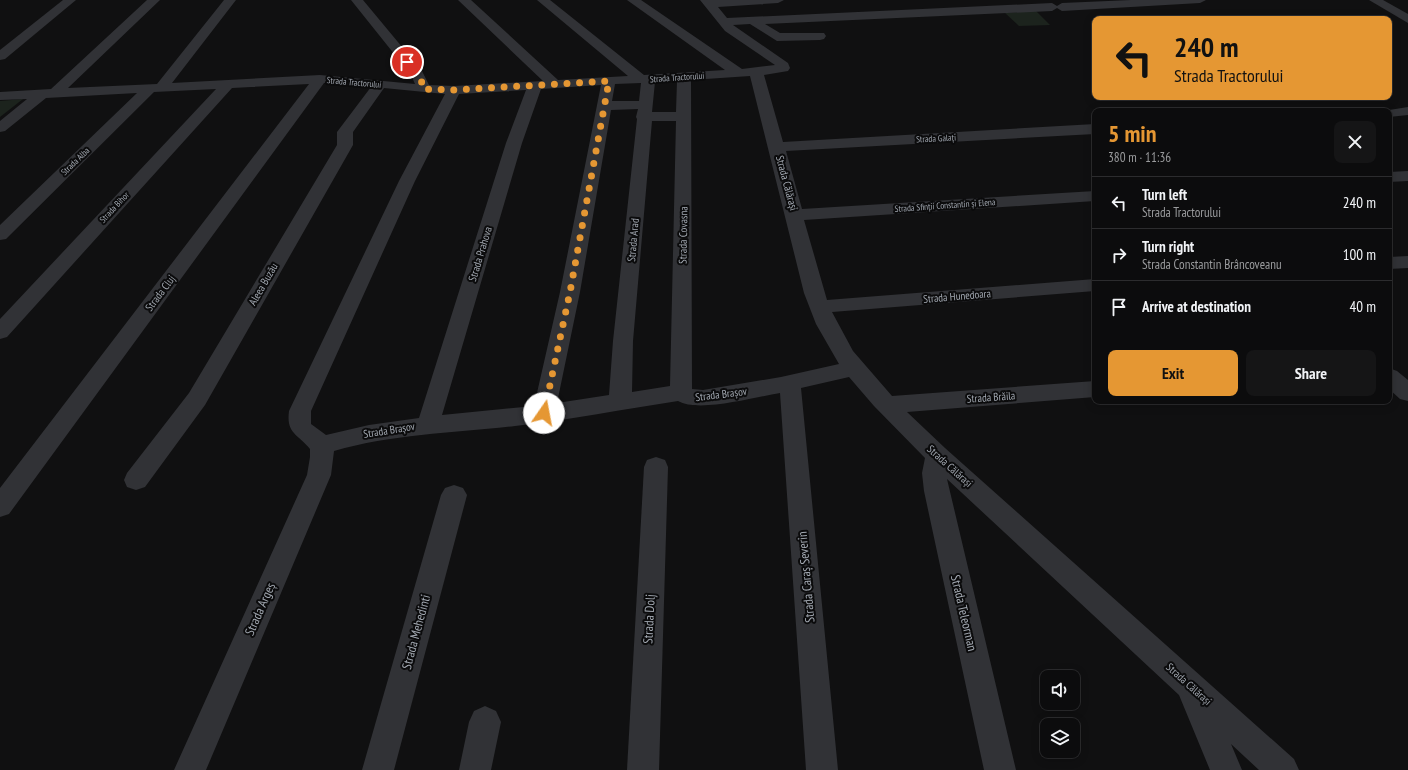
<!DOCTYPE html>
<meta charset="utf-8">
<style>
body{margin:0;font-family:"PT Sans Narrow",sans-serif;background:#151516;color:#f1f3f6;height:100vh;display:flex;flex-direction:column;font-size:15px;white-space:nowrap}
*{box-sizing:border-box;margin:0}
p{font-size:13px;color:#9a9b9d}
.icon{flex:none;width:22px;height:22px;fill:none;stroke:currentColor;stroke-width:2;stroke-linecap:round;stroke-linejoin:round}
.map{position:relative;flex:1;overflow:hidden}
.panel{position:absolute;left:1092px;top:108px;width:300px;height:296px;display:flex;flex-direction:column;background:#0c0c0d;border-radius:8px;box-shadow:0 2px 10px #0003,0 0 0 1px #2c2c2e}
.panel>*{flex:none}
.hud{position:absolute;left:1092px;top:16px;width:300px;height:84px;border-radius:8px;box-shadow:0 2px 10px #0003,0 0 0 1px #2c2c2e;background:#e59733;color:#111;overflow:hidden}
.fabs{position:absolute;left:1040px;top:670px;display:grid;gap:8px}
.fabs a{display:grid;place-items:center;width:40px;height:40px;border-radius:8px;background:#0c0c0d;box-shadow:0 2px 10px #0003,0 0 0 1px #2c2c2e;font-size:20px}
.pin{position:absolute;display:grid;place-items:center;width:34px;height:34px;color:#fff;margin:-17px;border:2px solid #fff;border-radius:50%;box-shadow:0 1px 4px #0007}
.me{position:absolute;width:44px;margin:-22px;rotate:12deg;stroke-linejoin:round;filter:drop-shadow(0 0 3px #0008)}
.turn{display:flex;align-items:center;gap:14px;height:84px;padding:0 16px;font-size:18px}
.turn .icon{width:52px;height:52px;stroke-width:2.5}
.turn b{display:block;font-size:28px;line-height:34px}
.round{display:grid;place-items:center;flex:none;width:42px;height:42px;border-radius:8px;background:#151516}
.overview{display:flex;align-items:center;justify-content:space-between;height:68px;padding:0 16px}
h1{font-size:24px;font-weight:700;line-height:30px;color:#e59733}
.action{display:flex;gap:8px;margin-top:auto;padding:8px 16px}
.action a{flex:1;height:46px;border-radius:8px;background:#e59733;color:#111;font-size:16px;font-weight:700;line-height:46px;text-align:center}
.action a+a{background:#151516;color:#f1f3f6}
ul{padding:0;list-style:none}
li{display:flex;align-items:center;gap:12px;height:52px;padding:0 16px;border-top:1px solid #2c2c2e}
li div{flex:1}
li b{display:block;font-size:15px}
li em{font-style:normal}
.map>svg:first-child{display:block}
.green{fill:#1c231d}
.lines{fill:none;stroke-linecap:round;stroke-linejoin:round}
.street{fill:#313236;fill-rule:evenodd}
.route{stroke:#e59733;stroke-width:7;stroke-dasharray:0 12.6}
.labels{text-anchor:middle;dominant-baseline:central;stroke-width:4;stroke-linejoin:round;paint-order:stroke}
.far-street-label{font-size:9px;fill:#a2a8b1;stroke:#0b0b0c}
.street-label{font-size:11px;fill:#a2a8b1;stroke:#0b0b0c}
.near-street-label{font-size:13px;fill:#a2a8b1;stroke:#0b0b0c}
</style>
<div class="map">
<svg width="1408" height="770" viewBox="0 0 1408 770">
<rect width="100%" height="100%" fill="#101011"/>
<!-- green -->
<g class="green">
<polygon points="1036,11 1050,25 1019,26 1005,13"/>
<polygon points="23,99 0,117 0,101"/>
</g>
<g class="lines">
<!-- street -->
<g class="street">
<polygon points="63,0 76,0 5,59 0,60 0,50"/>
<path d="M147,0H160L68,88L157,84L224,0H236L172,83L320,75L415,84L411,75L351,0H363L422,71L429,85L454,86L543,81L458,0H471L558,80L628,76L537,0H550L644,75L725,70L627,0H641L742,69L775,65L725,31L700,0H784L778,3L718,7L727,18L1052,3L1057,6L1062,3L1131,0H1206L1200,3L1062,11L1057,8L1052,11L765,24L780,33H824L826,36L824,39L820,40L777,41L750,24L733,25L788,63L790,68L788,71L764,75L783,142L1095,124V134L786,151L802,209L1095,191V201L804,220L827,300L1095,279V291L832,312L853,351L892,396L1095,381V397L907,412L945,448L1294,759L1299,770H1259L1231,744L1242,770H1210L1179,695L947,479L1016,770H984L924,491L922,473L925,458L874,406L849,377L801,388L838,770H806L780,393C755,397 699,413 678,401C624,409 570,420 515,426C454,433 393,434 334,451L331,475L206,770H174L307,475L310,457V449C298,434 286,434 289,411L399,181L445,94L384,88L353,132V145L205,405L145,487L136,490L127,487L124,480L127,473L189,393L337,145V132L371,87L324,83L9,514L0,517V488L309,84L232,88L7,337L0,339V319L216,89L154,92L6,239L0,240V225L137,93L46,98L5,131L0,132V121L27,99L0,100V92L51,89ZM750,76L804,293L816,324L839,364L781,377L703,390L692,389L691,80ZM677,81L676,112H652L655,82ZM641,83L639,101H612L615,84ZM601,85L560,292L534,406L442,415L522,143L541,89ZM526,90L506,143L419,418L369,425L326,435L311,424V411L415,181L459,94ZM638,109L636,117L637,119L613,341L609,395L557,403L580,292L611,110ZM652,121H676L670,386L632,392L633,341Z"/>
<polygon points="1369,0 1383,0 1408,14 1408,23"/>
<polygon points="1408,107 1408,115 1389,117 1389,111 1383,111"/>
<polygon points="1408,171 1408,181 1389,182 1389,172"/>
<polygon points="1408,256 1408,268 1389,269 1389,257"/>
<polygon points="1389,368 1397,371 1408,380 1408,401 1400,399 1389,389"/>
<polygon points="656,457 665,460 668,467 659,770 627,770 644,467 647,460"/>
<polygon points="454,485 463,488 467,495 394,770 362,770 441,495 445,488"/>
<polygon points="485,706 496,711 501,722 491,770 459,770 469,722 474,711"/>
</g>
</g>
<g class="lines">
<!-- route -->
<polyline class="route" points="407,62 421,79 423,89 454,90 609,81 570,292 544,413"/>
</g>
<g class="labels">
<!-- far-street labels -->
<g class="far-street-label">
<text transform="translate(677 77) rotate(-4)">Strada Tractorului</text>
<text transform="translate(354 82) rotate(5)">Strada Tractorului</text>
<text transform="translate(936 138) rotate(-3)">Strada Galați</text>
<text transform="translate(75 161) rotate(-44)">Strada Alba</text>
<text transform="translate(945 205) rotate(-4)">Strada Sfinții Constantin și Elena</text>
<text transform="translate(114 207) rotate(-47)">Strada Bihor</text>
</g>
<!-- street labels -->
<g class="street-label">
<text transform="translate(787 183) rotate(75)">Strada Călărași</text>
<text transform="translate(683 235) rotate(-89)">Strada Covasna</text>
<text transform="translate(633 240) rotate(-85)">Strada Arad</text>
<text transform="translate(480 254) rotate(-73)">Strada Prahova</text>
<text transform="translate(263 284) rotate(-60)">Aleea Buzău</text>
<text transform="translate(160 293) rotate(-53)">Strada Cluj</text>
<text transform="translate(957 296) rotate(-5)">Strada Hunedoara</text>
<text transform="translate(721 394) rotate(-7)">Strada Brașov</text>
<text transform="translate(991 397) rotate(-4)">Strada Brăila</text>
<text transform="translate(389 430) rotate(-9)">Strada Brașov</text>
<text transform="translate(950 466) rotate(42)">Strada Călărași</text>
<text transform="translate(1189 684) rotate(42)">Strada Călărași</text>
</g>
<!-- near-street labels -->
<g class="near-street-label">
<text transform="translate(806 577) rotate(-95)">Strada Caraș Severin</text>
<text transform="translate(260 609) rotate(-66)">Strada Argeș</text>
<text transform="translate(964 613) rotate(77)">Strada Teleorman</text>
<text transform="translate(649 619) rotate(-87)">Strada Dolj</text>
<text transform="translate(416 632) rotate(-75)">Strada Mehedinti</text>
</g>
</g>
</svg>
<div class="fabs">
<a><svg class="icon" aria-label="sound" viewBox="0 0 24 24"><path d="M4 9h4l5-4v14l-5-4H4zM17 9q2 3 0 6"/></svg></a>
<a><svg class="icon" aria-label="layers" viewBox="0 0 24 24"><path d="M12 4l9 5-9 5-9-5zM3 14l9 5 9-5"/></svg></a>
</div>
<div class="pin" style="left:407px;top:62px;background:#d93025"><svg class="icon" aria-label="arrive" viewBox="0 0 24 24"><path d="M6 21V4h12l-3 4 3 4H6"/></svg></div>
<svg class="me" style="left:544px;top:413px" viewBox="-20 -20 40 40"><circle r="19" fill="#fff"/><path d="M0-13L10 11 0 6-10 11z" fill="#e59733"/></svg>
<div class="hud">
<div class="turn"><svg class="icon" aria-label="left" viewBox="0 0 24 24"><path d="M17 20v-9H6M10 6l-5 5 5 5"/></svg><div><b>240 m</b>Strada Tractorului</div></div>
</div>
<section class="panel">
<div class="overview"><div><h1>5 min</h1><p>380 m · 11:36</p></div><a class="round"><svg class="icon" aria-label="close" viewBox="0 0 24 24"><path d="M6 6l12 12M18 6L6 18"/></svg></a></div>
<ul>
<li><svg class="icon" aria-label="left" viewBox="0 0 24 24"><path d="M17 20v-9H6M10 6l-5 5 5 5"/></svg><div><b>Turn left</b><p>Strada Tractorului</p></div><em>240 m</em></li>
<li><svg class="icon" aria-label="right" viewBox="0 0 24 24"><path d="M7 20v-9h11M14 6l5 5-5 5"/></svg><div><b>Turn right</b><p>Strada Constantin Brâncoveanu</p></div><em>100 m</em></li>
<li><svg class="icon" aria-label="arrive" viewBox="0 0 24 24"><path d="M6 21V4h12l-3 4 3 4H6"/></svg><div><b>Arrive at destination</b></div><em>40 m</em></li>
</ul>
<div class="action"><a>Exit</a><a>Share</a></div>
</section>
</div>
